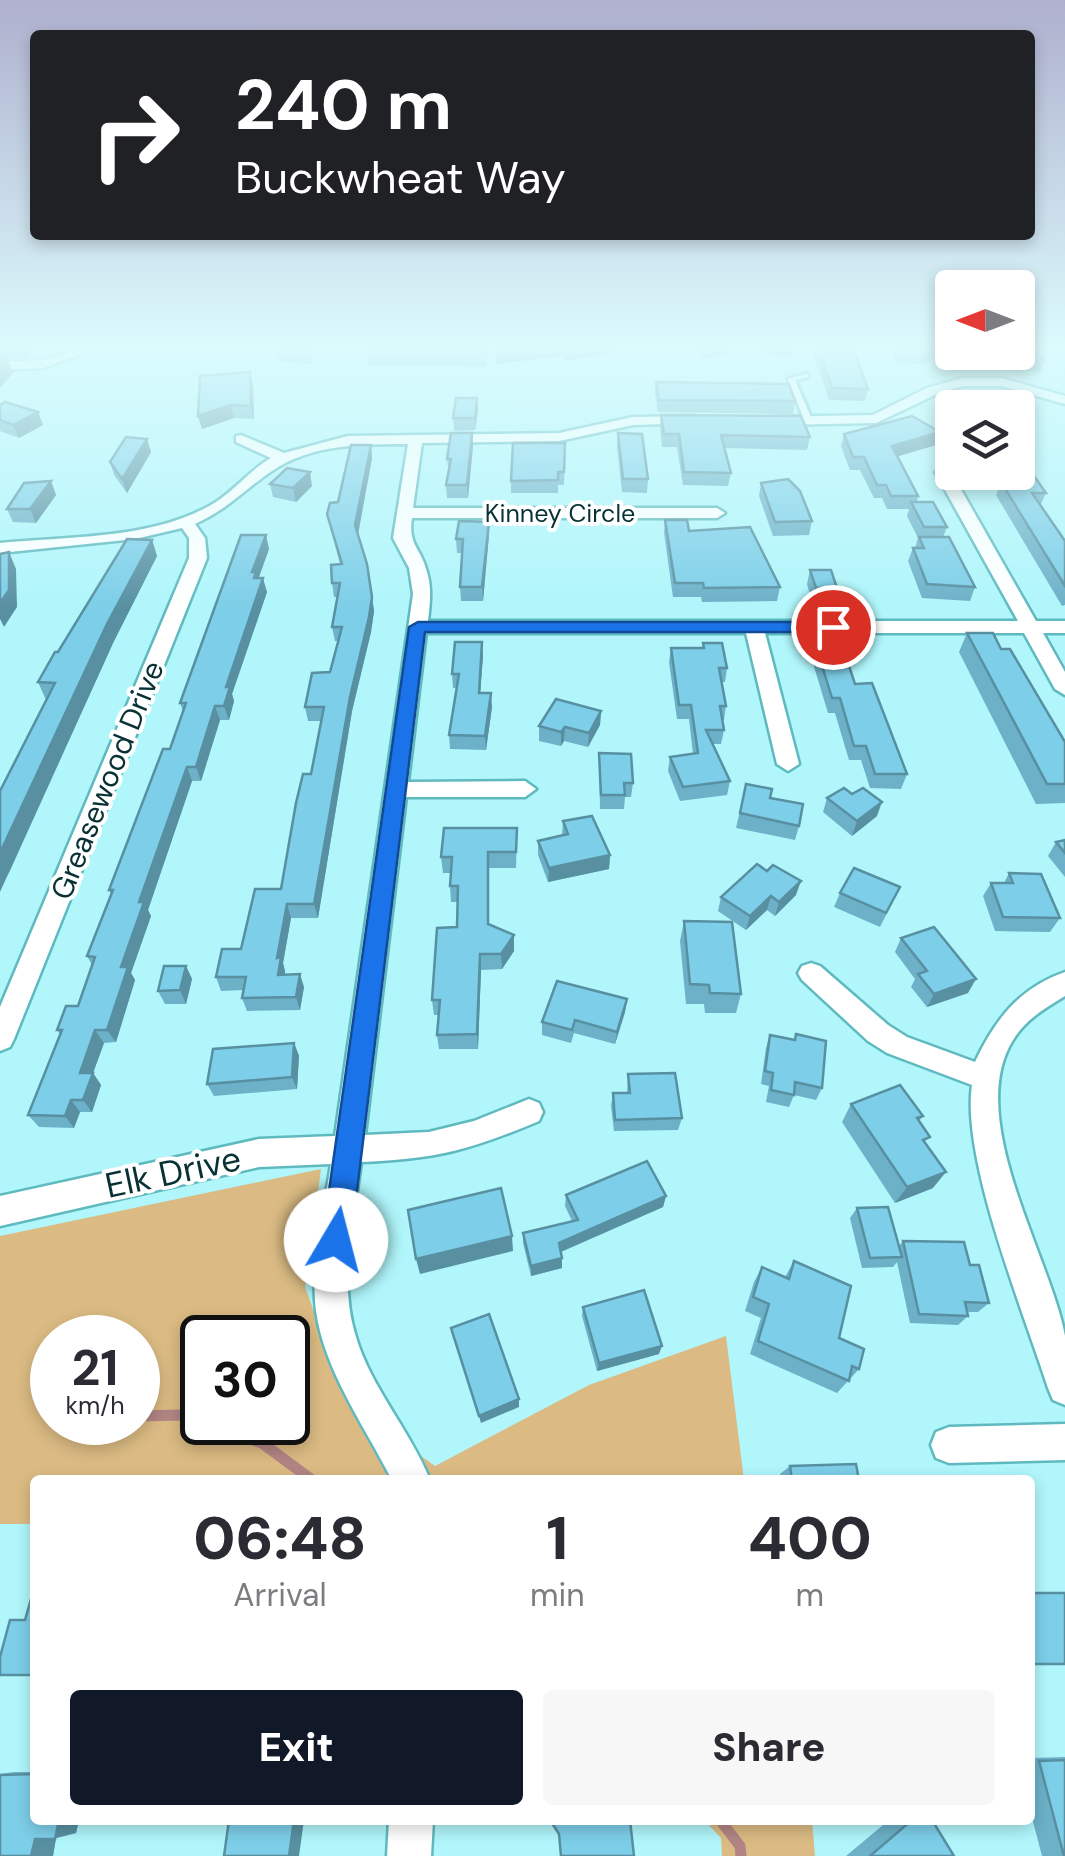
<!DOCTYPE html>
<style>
body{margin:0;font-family:"DM Sans",sans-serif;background:#f7f7f7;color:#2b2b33;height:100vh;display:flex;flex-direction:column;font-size:38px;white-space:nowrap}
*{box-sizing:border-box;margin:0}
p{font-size:32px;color:#7c7c81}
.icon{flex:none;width:55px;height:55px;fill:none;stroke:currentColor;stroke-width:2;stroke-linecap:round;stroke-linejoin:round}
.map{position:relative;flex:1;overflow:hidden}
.side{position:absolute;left:30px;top:1475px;width:1005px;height:350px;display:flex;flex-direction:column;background:#fff;border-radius:10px;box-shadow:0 5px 15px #0003}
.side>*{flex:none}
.hud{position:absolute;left:30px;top:30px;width:1005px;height:210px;border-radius:10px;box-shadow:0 5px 15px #0003;background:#202124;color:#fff;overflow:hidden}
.needle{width:65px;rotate:270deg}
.fabs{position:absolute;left:935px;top:270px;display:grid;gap:20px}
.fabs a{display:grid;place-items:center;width:100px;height:100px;border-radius:10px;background:#fff;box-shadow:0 5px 15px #0003;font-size:50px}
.speed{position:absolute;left:30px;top:1315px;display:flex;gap:20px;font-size:50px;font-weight:700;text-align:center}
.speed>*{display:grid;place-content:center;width:130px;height:130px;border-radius:50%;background:#fff;box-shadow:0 5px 15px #0003;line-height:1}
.speed small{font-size:25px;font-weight:400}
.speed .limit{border:5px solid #111;border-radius:15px;background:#fff;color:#111}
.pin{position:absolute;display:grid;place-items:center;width:85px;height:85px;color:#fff;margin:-42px;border:5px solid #fff;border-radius:50%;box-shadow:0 2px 10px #0007}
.me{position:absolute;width:110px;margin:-55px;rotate:8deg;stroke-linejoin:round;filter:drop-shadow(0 0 8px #0008)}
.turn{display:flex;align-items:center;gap:35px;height:210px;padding:0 40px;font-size:45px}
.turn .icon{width:130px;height:130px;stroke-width:2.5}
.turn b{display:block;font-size:70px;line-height:85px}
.eta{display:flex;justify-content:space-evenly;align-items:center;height:170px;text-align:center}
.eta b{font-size:60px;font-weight:800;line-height:70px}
.cta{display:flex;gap:20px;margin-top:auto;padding:20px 40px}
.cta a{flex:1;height:115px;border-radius:10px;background:#111827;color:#fff;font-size:40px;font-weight:800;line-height:115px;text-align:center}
.cta a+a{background:#f7f7f7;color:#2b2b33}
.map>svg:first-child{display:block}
.green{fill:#dbbb83;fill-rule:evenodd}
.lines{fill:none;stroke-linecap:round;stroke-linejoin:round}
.stream{stroke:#b28584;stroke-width:11}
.lane-casing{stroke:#5fbac0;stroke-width:6}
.street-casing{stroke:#5fbac0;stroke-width:5}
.lane{fill:#fff;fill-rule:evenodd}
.street{fill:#fff;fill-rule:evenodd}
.wall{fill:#6cb1c8}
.shaded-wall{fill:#5890a2}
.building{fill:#7dcee8;stroke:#5890a2;stroke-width:2.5}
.route{fill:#1a73e8;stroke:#114b97;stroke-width:2.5}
.labels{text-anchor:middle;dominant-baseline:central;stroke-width:8;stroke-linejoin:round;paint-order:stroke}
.far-street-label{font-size:25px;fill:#083134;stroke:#fff}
.street-label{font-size:30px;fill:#083134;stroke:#fff}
.near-street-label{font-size:35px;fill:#083134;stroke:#fff}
</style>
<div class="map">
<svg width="1065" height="1856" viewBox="0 0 1065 1856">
<rect width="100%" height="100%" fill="#b0f6fb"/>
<!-- green -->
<g class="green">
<path d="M321,1169L305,1287L348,1404L435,1466L589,1385L726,1336L744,1480H35V1524H0V1236ZM52,1338H138V1422H52ZM202,1338H288V1422H202Z"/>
<polygon points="704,1820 812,1820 815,1856 722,1856 721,1838"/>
</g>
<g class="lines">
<!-- stream -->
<g class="stream">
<polyline points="138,1416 182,1415 202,1422"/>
<polyline points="204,1422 262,1443 312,1480"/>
<polyline points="720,1820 740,1846 741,1856"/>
</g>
<!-- lane casing -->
<g class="lane-casing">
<polygon id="lane" points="806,374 808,375 808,377 795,380 813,422 809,424 805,422 788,379"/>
</g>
<!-- street casing -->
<g class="street-casing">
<g id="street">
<polygon points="78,349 87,352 43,368 0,370 0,362 42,360"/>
<polygon points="962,378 1002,378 1065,396 1065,404 1001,386 963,386 937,394 876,423 773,425 766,421 773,417 873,415 927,388"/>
<path d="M693,416L700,420L698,423L633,425L559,441L422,443L413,508H717L725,513L717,518H412C408,546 421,547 427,572C432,589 430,604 428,621H1018L935,472L943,467L951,472L1036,621H1065V633H1043L1065,672V695L1055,689L1024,633H765L799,764L788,771L777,764L746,633H426L408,782L525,781L536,789L525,797H406L365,1135L429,1132L474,1121L529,1099L539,1103L543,1112L539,1121C470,1150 437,1159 361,1162C354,1219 338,1281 356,1337C370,1386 411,1432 430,1480H392C365,1427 324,1370 316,1311C310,1263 324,1210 331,1164L259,1167L0,1226V1196L259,1139L335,1136L413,594L409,568L393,538L408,444C363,444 311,444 272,471C242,491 231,507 195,524L205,538L207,558L14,1039L10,1047L0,1051V1007L189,558V538L182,528L135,539L0,553V543C69,536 155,540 216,502C236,489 250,470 271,458L236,442V436L241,435L284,453L348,436L559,433L633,417Z"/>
<path d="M811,963L820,966L888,1025L907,1037L975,1062C995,1020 1019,988 1065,972V996C1045,1008 1025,1020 1013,1040C964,1118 1050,1256 1065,1336C1065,1358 1065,1383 1065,1405L1053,1400L1048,1388C1024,1313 961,1159 972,1085L887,1053L868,1041L802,980L798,973L802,966Z"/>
<polygon points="1065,1424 1065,1460 949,1463 936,1458 931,1445 936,1432 949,1427"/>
<polygon points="389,1820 433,1820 431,1856 387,1856"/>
</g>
</g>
<!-- lane -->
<use href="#lane" class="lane"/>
<!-- street -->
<use href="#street" class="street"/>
</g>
<!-- wall -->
<g class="wall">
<polygon points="275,349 314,349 312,364 278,361"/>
<polygon points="489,349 486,367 369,365 367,353"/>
<polygon points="695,349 732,349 731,354 703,358"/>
<polygon points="757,349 796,349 792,358 756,353"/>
<polygon points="816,349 853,349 868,389 865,401 829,400 814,356"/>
<polygon points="896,349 952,349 1044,360 1040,372 937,365 931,358 922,364 892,362"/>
<polygon points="656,382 795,401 793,414 658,412 655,394"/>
<polygon points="253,385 254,419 234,418 202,429 198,416"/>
<polygon points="477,398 478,411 475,430 454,431 453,418"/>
<polygon points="0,405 38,412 43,425 19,438 0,431"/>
<polygon points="661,415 810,437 807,450 724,448 731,473 728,486 683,485 677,447 662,447 660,428"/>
<polygon points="940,432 936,445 897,456 918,496 917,502 947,527 943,537 975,587 970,601 922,598 908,561 913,548 915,548 918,538 907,516 909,509 887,509 882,498 874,498 860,470 850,470 841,446 844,434"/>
<polygon points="618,433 648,479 647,493 622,492 617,446"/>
<polygon points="147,439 151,452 127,493 114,475 110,462"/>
<polygon points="565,443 564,485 558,485 558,493 511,493 511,481"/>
<polygon points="371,445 372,458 358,535 367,564 374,611 371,632 352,711 318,918 291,918 283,963 285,971 285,975 304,987 300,1010 247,1011 242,998 243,990 221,991 216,977 241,949 281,889 311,774 321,721 308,721 305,707 330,672 338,641 335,641 332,627 338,597 334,597 332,583 340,564 327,514 338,502"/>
<polygon points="473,446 468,498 447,498 446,485 449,472 447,459"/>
<polygon points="993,472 1018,472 1046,493 1040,506 1065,541 1065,605 1062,606 996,495 1001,483"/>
<polygon points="51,481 56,495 36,523 13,522 7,509"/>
<polygon points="761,483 812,521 809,535 773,536 759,496"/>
<polygon points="270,484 312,486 296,502 273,497"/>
<polygon points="665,520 689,531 780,587 777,601 702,602 701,597 673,597 664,533"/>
<polygon points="489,535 483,601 461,601 460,587 462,553 457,553 456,539"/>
<polygon points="152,540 157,556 114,641 8,875 46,700 38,682 58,652"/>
<polygon points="269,549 258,578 267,592 232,694 234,701 229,720 220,720 201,781 192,781 148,910 151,916 131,973 135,980 116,1042 104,1043 93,1073 101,1085 92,1112 80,1112 74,1128 39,1127 28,1115 60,1034 57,1030 78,1006 92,965 87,956 111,894 109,890 170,749 183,711 180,703"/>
<polygon points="810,570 837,588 833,602 812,602 807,584"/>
<polygon points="967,633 1065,742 1065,803 1036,804 959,652"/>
<polygon points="813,636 855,684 907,774 901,789 870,788 861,760 849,760 835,713 828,713 809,650"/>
<polygon points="703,643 727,668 725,682 722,682 726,706 724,720 722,720 724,730 721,744 713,744 730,781 727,795 680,801 668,771 670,757 693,754 689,719 677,719 669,662 671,648 702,648"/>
<polygon points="483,656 480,693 492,707 486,750 450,749 449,735 457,688 453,688 452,674"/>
<polygon points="601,711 600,725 588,747 564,741 561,746 539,741 539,726"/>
<polygon points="599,753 633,783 631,797 625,797 624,809 600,809"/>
<polygon points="746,784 770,798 799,826 795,840 736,828"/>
<polygon points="827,798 877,816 852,836 823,812"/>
<polygon points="563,821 610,855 609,869 548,882 538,855 538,841 562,836"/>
<polygon points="517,828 516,868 489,868 489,925 514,951 502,969 481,970 478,1049 439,1049 437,1035 439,1015 434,1015 432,1000 457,927 458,902 451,902 450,886 451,873 443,873 441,857"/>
<polygon points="1065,840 1065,877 1048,856 1056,842"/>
<polygon points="1009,873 1060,918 1050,932 995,931 983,896 991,883 1004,883"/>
<polygon points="900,887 880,927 834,907 840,893"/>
<polygon points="796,895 775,916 767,910 746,930 718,911 721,897"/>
<polygon points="684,921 741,994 736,1013 705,1013 704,1004 686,1004 680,941"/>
<polygon points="901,938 968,993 927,1007 911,987 915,979 895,952"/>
<polygon points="186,966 192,979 186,1004 165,1004 158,991"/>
<polygon points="627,999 625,1012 615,1044 574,1033 571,1043 542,1035 542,1022"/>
<polygon points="796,1034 822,1088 816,1100 794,1095 789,1107 766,1102 769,1086 761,1084 766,1048 770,1035 794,1040"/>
<polygon points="294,1043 299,1056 297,1089 214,1096 207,1084"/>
<polygon points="628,1074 682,1118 678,1130 614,1131 611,1106 613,1093 627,1093"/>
<polygon points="851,1104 923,1116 919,1121 926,1143 933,1188 895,1203 842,1122"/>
<polygon points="566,1195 666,1196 663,1207 561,1252 562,1268 531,1276 523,1243 523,1233 572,1221 565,1206"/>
<polygon points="857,1208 899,1246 903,1241 970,1265 989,1303 978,1312 968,1312 968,1316 958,1325 910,1323 897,1262 893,1267 862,1268 850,1218"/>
<polygon points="794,1261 859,1369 837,1393 750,1354 761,1318 745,1311 754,1282 762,1267 785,1277"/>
<polygon points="583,1307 659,1354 597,1371 582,1316"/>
<polygon points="790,1466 859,1480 781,1480 780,1474"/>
<polygon points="1065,1757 1065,1856 1042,1856 1030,1810 1030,1758"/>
<polygon points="14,1772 35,1772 35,1820 79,1820 76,1833 56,1838 53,1856 0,1856 0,1774"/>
<polygon points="889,1820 932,1820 954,1856 846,1856"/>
</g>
<!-- shaded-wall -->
<g class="shaded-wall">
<polygon points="0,349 32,349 26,357 0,359"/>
<polygon points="520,349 619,349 612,353 565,361 565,356 496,364 496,352"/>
<polygon points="704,349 732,349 731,354 703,358"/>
<polygon points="930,349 934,349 931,358 922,364 926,352"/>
<polygon points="8,361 13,373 0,388 0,370"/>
<polygon points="250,372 253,385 254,419 251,406"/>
<polygon points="477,398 478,411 475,430 475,418"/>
<polygon points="231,405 234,418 202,429 198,416"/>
<polygon points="38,412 43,425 19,438 13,425"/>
<polygon points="940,432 936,445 889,459 892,446"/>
<polygon points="472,433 473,446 468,498 467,485"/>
<polygon points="147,439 151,452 127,493 122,479"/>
<polygon points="371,445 372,458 357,539 355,525"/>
<polygon points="310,472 312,486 296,502 293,488"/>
<polygon points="51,481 56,495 36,523 30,509"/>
<polygon points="489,522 489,535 483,601 482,587"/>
<polygon points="266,535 269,549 258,580 259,586 252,572"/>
<polygon points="152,540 157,556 114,641 0,892 0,853 107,624"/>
<polygon points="9,552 16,569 17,607 4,627 0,619 0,603"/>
<polygon points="263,578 267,592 232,694 234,701 229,720 224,706 226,687"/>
<polygon points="372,597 374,611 371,632 352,711 318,918 314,904 350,697"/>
<polygon points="482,642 483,656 479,707 479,693"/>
<polygon points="491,693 492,707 486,750 485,736"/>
<polygon points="215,706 220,720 201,781 196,767"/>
<polygon points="601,711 600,725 588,747 589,733"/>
<polygon points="565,727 564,741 561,746 561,732"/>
<polygon points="187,767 192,781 148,910 151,916 131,973 135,980 116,1042 107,1030 121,967 139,902"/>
<polygon points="882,802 877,816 852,836 857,821"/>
<polygon points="610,855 609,869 548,882 549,868"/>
<polygon points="801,881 796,895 775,916 779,902"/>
<polygon points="771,896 767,910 746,930 750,916"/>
<polygon points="287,904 291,918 283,963 285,971 282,988 278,975 277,958"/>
<polygon points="514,935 514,951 502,969 501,954"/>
<polygon points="480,954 481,970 478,1049 477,1034"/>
<polygon points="186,966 192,979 186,1004 180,990"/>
<polygon points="300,974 304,987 300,1010 296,997"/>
<polygon points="976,979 968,993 927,1007 934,994"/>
<polygon points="627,999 625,1012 615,1044 617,1032"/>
<polygon points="95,1030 104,1043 93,1073 101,1085 92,1112 83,1100 80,1073"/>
<polygon points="294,1043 299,1056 297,1089 292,1077"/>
<polygon points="71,1100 80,1112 74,1128 65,1116"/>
<polygon points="946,1172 933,1188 895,1203 907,1187"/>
<polygon points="666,1196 663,1207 558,1253 559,1243"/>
<polygon points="512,1236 513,1251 420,1274 416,1259"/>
<polygon points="562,1258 562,1268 531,1276 531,1266"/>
<polygon points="662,1346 659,1354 597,1371 599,1363"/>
<polygon points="519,1399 519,1407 481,1423 479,1416"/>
<polygon points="59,1820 79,1820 76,1833 56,1838 53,1856 31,1856 35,1839"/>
<polygon points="294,1820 304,1820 299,1856 289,1856"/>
</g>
<!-- building -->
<g class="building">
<polygon points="275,349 311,349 310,352"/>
<polygon points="369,349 487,349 486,354 367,353"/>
<polygon points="496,349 520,349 496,352"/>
<polygon points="818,349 853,349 868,389 832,388"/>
<polygon points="896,349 930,349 926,352 895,350"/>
<polygon points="938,349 952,349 952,352 1018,352 1018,349 1035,349 1044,360 941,353"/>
<polygon points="0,361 8,361 0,370"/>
<polygon points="250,372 251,406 231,405 198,416 200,376"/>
<polygon points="656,382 789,384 795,401 659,400"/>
<polygon points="456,398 477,398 475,418 453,418"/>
<polygon points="5,402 38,412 13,425 0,420 0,405"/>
<polygon points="661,415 801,416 810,437 721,435 731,473 684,472 679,434 664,434"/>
<polygon points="912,416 940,432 892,446 918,496 891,496 886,485 877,485 864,457 853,457 844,434"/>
<polygon points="451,433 472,433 467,485 446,485 451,459 447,459"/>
<polygon points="618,433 642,434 648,479 623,479"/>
<polygon points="126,437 147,439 122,479 110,462"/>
<polygon points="513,443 565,443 564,472 558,472 558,480 511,481"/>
<polygon points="351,445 371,445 355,525 367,564 372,597 369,617 350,697 314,904 287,904 277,958 281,957 278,975 300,974 296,997 242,998 246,977 216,977 222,949 241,949 255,889 281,889 296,803 303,774 311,774 324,707 305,707 312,673 330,672 342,627 332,627 340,583 332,583 331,565 342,564 327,514 330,503 338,502"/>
<polygon points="1018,453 1046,493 1032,493 1065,541 1065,586 1001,482 1015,482 1008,472 1018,472"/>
<polygon points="287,468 310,472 293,488 270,484"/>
<polygon points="788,479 800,491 812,521 775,522 761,483"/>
<polygon points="51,481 30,509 7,509 24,483"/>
<polygon points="911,502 933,502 947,527 924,527"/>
<polygon points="665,520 687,520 689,531 750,527 780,587 704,588 703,583 675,583"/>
<polygon points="459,521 489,522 482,587 460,587 463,539 456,539"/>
<polygon points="241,535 266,535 252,572 256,572 254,578 263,578 226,687 230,687 224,706 215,706 196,767 187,767 139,902 144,902 121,967 128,967 107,1030 95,1030 80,1073 93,1073 83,1100 71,1100 65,1116 28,1115 62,1030 57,1030 66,1006 78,1006 95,957 87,956 113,890 109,890 163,749 170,749 186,703 180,703"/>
<polygon points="919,537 949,537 975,587 927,584 913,548 924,548"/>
<polygon points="127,539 152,540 107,624 0,853 0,791 55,683 38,682 55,652 58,652"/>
<polygon points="9,552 9,590 0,603 0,554"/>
<polygon points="810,570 831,570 837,588 816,588"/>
<polygon points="967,633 993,633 1001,649 1010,649 1065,742 1065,784 1047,784"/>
<polygon points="813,636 839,636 855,684 872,683 907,774 875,774 866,746 854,746 840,698 832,698"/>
<polygon points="455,642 482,642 479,693 491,693 485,736 449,735 459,674 452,674"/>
<polygon points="703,643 722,643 727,668 719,668 726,706 720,706 724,730 706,730 730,781 683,787 670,757 698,753 691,705 679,705 671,648 704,648"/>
<polygon points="556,699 601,711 589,733 565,727 561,732 539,726"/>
<polygon points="599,753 631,754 633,783 624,783 625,795 601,795"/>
<polygon points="746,784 772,789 770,798 803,804 799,826 740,813"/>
<polygon points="844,788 852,794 863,788 882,802 857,821 827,798"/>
<polygon points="592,816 610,855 549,868 538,841 568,834 563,821"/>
<polygon points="444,828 517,828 516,852 488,852 488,924 514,935 501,954 480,954 477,1034 437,1035 440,1000 432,1000 437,928 457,927 458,886 450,886 452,857 441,857"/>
<polygon points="1065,840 1065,853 1056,842"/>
<polygon points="757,864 767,871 773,865 801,881 779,902 771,896 750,916 721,897"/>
<polygon points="854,868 900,887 886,913 840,893"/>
<polygon points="1009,873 1041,874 1060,918 1003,917 991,883 1013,883"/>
<polygon points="684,921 732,922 741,994 710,993 709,985 690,984"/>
<polygon points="934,927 976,979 934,994 918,974 927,971 901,938"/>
<polygon points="164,966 186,966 180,990 158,991"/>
<polygon points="557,981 627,999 617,1032 575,1020 572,1030 542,1022"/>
<polygon points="796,1034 826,1041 822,1088 795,1082 794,1095 771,1090 773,1073 765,1071 770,1035 795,1040"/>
<polygon points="294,1043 292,1077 207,1084 213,1049"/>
<polygon points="675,1073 682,1118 615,1120 613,1093 630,1093 628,1074"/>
<polygon points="900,1085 923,1116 917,1118 930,1137 923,1140 946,1172 907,1187 851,1104"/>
<polygon points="647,1161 666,1196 559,1243 562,1258 531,1266 523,1233 578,1220 566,1195"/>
<polygon points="501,1188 512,1236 416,1259 408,1210"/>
<polygon points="888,1207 902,1257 870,1258 857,1208"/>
<polygon points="903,1241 964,1242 970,1265 979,1265 989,1303 965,1302 968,1316 919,1314"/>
<polygon points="794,1261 851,1286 839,1338 864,1349 859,1369 852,1366 849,1381 758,1341 769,1304 753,1297 762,1267 789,1279"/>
<polygon points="644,1290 662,1346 599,1363 583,1307"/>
<polygon points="489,1314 519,1399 479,1416 451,1328"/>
<polygon points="856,1464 859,1480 792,1480 790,1466"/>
<polygon points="35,1585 35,1675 0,1675 0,1657 10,1620 25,1620"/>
<rect x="1030" y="1593" width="35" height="71"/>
<polygon points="1065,1760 1065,1856 1064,1856 1039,1761"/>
<polygon points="35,1774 35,1820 59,1820 55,1839 35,1839 31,1856 0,1856 0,1775"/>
<polygon points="229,1820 294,1820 289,1856 224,1856"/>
<polygon points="550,1820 630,1820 634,1856 561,1856 559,1834"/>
<polygon points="912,1820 932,1820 954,1856 870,1856"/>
</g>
<!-- sky -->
<linearGradient id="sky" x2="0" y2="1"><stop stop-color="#afb0ce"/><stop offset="0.57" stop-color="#dbfbfd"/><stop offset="1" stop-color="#dbfbfd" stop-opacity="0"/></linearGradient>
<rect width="1065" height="609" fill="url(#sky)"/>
<!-- route -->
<polygon class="route" points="418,622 833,622 841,627 833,632 425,632 351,1240 346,1250 336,1255 326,1250 322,1240 409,627"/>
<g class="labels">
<!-- far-street labels -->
<g class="far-street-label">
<text x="560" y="513">Kinney Circle</text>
</g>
<!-- street labels -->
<g class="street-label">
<text transform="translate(107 780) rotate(-68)">Greasewood Drive</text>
</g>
<!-- near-street labels -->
<g class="near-street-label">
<text transform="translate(173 1172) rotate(-12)">Elk Drive</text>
</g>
</g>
</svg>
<div class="fabs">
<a><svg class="needle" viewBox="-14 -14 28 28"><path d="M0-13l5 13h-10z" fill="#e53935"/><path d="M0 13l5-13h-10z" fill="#7c7c81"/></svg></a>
<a><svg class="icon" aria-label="layers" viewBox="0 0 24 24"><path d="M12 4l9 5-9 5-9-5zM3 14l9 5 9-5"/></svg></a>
</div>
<div class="speed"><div>21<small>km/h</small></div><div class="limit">30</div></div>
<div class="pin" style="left:833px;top:627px;background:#d93025"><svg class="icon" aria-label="arrive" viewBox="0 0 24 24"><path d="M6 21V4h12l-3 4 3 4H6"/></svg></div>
<svg class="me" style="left:336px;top:1240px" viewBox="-20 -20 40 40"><circle r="19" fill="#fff"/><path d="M0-13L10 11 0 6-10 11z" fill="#1a73e8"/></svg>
<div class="hud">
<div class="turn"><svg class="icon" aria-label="right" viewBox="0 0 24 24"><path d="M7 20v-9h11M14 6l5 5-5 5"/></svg><div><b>240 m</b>Buckwheat Way</div></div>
</div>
<section class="side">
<div class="eta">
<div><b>06:48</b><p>Arrival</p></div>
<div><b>1</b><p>min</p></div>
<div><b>400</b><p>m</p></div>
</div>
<div class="cta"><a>Exit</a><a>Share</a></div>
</section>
</div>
